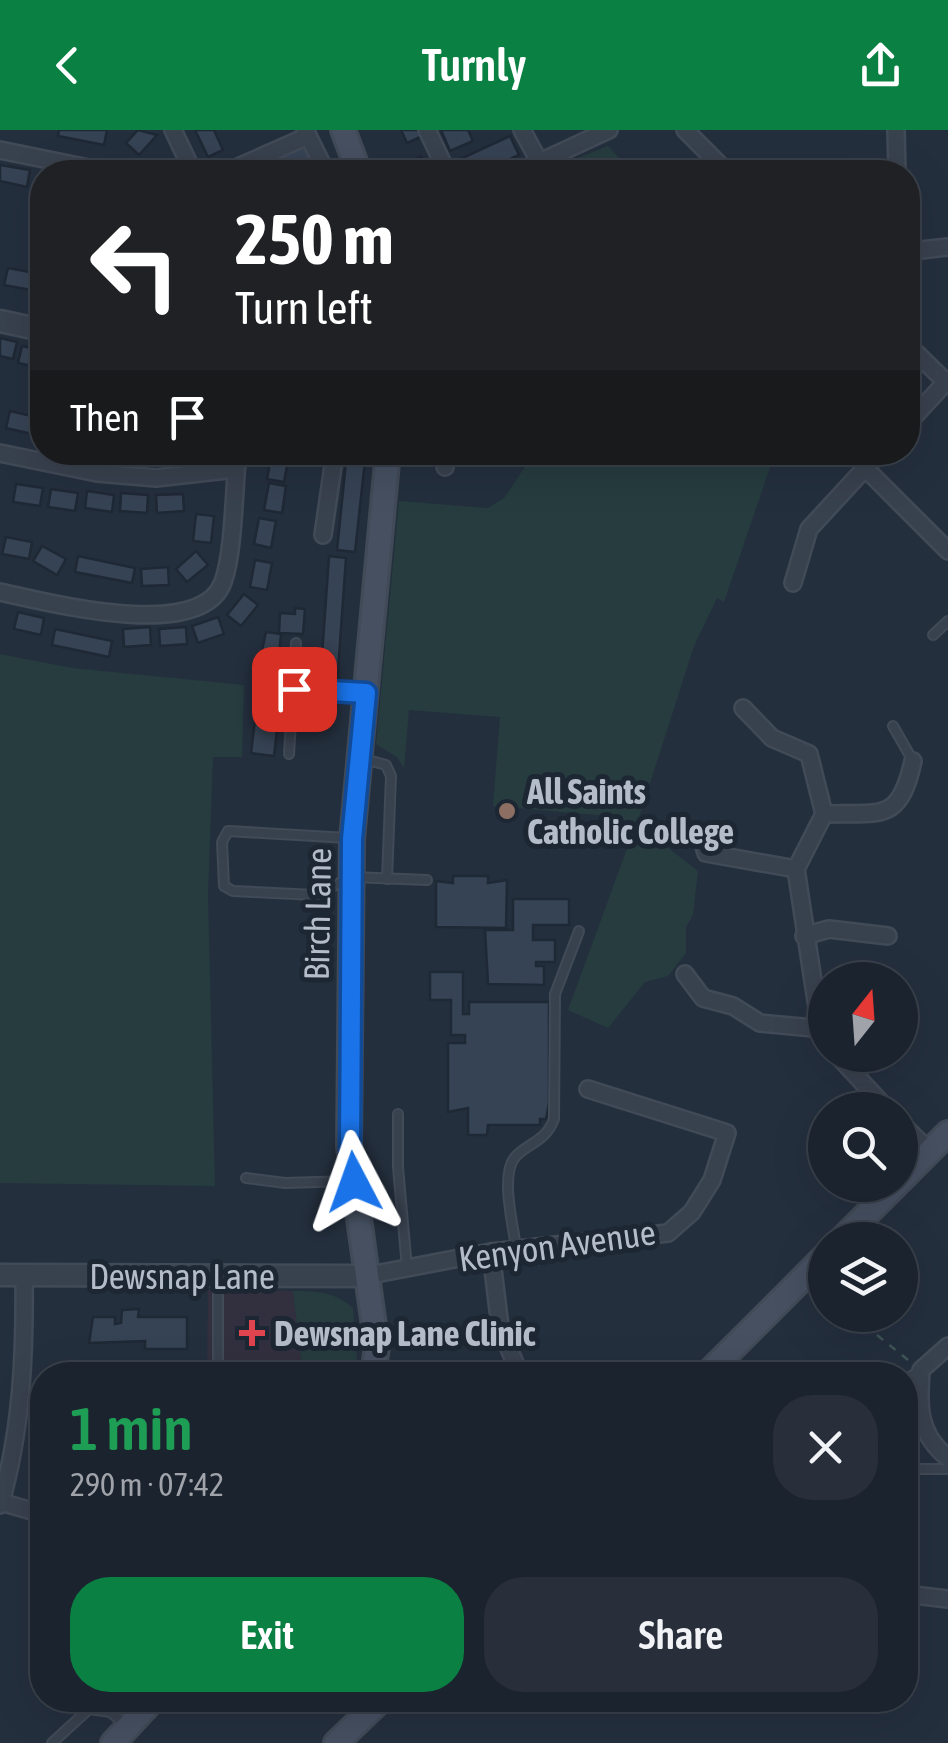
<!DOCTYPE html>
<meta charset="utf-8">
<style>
body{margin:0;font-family:"Asap Condensed",sans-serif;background:#282f3a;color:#f1f3f6;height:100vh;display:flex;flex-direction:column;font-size:38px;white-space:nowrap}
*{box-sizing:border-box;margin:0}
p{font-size:32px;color:#a0a4aa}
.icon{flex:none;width:55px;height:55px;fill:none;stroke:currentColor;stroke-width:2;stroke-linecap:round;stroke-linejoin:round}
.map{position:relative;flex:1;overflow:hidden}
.drawer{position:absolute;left:30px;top:1232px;width:888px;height:350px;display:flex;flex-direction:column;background:#1b232e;border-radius:40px;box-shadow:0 10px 40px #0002,0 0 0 2px #39404a}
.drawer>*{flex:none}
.hud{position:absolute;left:30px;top:30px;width:890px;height:305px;border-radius:40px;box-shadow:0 10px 40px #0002,0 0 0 2px #39404a;background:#202124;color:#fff;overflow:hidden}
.needle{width:65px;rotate:17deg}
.tools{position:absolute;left:808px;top:832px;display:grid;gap:20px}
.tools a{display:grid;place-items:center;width:110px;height:110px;border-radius:50%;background:#1b232e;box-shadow:0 10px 40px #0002,0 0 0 2px #39404a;font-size:50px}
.pin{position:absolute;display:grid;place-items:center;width:85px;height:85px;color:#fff;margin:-42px;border-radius:20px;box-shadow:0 5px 15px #0006}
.me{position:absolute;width:110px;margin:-55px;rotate:356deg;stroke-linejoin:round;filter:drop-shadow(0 0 8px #0008)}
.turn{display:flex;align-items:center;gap:35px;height:210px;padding:0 40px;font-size:45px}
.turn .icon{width:130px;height:130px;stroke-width:2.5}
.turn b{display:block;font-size:70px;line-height:85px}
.then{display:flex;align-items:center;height:95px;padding:0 40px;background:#0003;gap:20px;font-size:38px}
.round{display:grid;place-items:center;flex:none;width:105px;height:105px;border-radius:40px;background:#282f3a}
.head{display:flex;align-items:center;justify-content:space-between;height:170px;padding:0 40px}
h1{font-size:60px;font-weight:600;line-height:75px;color:#1e9e55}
.action{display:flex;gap:20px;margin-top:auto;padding:20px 40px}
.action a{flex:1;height:115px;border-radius:40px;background:#0b8043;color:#fff;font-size:40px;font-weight:600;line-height:115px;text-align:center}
.action a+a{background:#282f3a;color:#f1f3f6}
header{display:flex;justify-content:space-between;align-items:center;height:130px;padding:0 40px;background:#0b8043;color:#fff;font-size:45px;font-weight:600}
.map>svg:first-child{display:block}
.medical{fill:#32303f}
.green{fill:#263c3f}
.building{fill:#364354;stroke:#1f2835;stroke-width:2.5}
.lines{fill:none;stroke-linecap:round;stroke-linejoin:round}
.service-casing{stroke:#414a57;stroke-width:12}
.minor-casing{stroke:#414a57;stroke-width:20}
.tertiary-casing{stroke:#414a57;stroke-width:25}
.secondary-casing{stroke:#414a57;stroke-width:28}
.path{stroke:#3f5557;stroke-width:2.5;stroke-dasharray:8 8;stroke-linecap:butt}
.service{stroke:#38414e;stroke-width:8}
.minor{stroke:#38414e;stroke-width:15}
.tertiary{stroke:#38414e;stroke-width:20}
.secondary{stroke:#465061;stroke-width:22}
.route-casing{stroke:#114b97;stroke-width:25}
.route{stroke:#1a73e8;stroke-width:18}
.education-dot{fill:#8d6e63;stroke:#1d2633;stroke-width:4}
.health-dot{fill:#e0444e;stroke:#1d2633;stroke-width:4}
.labels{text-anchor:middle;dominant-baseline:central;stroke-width:10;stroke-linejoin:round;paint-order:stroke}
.poi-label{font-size:35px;font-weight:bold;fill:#b4bcc9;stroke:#1d2633;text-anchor:start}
.street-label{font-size:35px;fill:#b4bcc9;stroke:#1d2633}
</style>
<header><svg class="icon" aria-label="back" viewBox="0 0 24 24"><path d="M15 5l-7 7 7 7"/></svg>Turnly<svg class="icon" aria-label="share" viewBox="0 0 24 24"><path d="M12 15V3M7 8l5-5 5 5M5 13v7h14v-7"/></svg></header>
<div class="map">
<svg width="948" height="1613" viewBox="0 0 948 1613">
<rect width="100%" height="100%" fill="#242f3e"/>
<!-- medical -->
<polygon class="medical" points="208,1160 293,1161 303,1245 207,1245"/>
<!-- green -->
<g class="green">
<polygon points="608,16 632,42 542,42"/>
<polygon points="534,323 775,323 724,472 717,468 694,516 637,694 698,741 693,785 686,797 686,823 668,846 645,852 608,898 568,880 636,694 608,686 493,676 500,587 409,580 404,638 397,627 376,614 399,371 488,378 504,368"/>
<polygon points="0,524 72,538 244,555 242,627 213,627 208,765 215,1056 0,1053"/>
<path d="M293,1161C317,1161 335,1162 353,1178L358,1245H303Z"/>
</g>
<!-- building -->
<g class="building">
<polygon points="59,0 107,0 104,15 58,6"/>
<polygon points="138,0 157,5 139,25 126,13"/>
<polygon points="195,0 214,0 223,20 208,27"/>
<polygon points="401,0 422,0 425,5 407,13"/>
<polygon points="441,0 468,0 473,11 450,21"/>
<polygon points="510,6 519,25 481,42 461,42 456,31"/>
<polygon points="304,14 318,42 293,42 290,38 282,42 275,29"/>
<polygon points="421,26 429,42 410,42 405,34"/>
<polygon points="0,35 30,40 27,57 0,51"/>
<polygon points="8,138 35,143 31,160 4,155"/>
<polygon points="0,208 17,212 13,229 0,226"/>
<polygon points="22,216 42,220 42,238 18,233"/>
<polygon points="10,281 36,287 32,304 6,298"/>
<polygon points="272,322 289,325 284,352 267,349"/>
<polygon points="347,322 366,322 355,422 337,420"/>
<polygon points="269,353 286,356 282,383 264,380"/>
<polygon points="16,354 43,358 40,376 13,372"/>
<polygon points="51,359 78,363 75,381 48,377"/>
<polygon points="87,361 114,365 112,382 85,378"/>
<polygon points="121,363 148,365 147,383 120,381"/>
<polygon points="183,364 184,381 157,383 156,365"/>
<polygon points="196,384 214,386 211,413 193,411"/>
<polygon points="259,388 276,391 271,418 254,414"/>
<polygon points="6,407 32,412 29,429 2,424"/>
<polygon points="42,416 66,429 57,445 33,431"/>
<polygon points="196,421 208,435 187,452 176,439"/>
<polygon points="78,426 135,438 132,453 75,442"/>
<polygon points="329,426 346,428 337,555 320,554"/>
<polygon points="255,430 272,433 267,460 250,457"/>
<polygon points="168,437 169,455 142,456 141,439"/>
<polygon points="244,464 258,475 241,496 227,485"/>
<polygon points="295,478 305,479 303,504 279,503 280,483 295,484"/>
<polygon points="18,482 44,488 41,505 14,499"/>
<polygon points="218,487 224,504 198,513 192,496"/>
<polygon points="150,497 151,515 124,517 123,499"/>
<polygon points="186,497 187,514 160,516 159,499"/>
<polygon points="55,499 112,511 109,527 52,515"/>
<polygon points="266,502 281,504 277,545 257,543"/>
<polygon points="256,548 275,549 273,580 254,579"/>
<polygon points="256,582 279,584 274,626 251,623"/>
<polygon points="453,746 488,746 488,753 507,750 506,798 436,797 436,751 453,753"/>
<polygon points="513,769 569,769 569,795 533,795 533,810 555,810 555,832 536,832 536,836 544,836 544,855 488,854 485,800 513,800"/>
<polygon points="430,842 463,842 463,884 469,884 469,872 549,872 549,973 546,989 540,989 540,995 488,995 487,1005 468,1005 468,978 448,982 448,913 465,913 465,905 451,905 451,870 430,870"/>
<polygon points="139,1179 138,1187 187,1187 187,1219 145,1219 145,1211 89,1213 93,1187 115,1187 115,1194 121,1193 122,1180"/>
</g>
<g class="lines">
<!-- service casing -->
<g class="service-casing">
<g id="service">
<polyline points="933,505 948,491"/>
<polyline points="893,596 913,631"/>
<polyline points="289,624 296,513"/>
<polyline points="364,629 386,635 391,646 387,749"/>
<polyline points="348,708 228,701 222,712 224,756 233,761 315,765 352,747 427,750"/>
<polyline points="398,984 398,1037 407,1138"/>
<polyline points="246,1048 285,1053 349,1051"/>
<path d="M516,1119C514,1097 499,1044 516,1026C530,1012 546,1011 554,989L555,864L579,801"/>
<polyline points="218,1147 218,1235"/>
<polyline points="905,1250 921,1240"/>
<polyline points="905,1339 948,1339"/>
<polyline points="52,1613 89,1579 110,1582 128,1596"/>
</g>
</g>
<!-- minor casing -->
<g class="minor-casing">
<g id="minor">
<polyline points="173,0 193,42"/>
<polyline points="305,0 326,42"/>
<polyline points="427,0 447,42"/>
<polyline points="522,0 540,33"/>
<polyline points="685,0 727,42"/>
<polyline points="896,0 897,42"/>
<polyline points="0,20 108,42"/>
<polyline points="227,42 308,6"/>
<polyline points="518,42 609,0"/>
<polyline points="908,126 912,121 948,117"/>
<polyline points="908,215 948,254"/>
<polyline points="908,293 946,252"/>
<polyline points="0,323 97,343 156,348 236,339"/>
<polyline points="445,337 446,322"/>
<polyline points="865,338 948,421"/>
<polyline points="323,405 335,322"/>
<polyline points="793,453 809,399 880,322"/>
<path d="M0,462C47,472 201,513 223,452C234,423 234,356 238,322"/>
<polyline points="294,559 366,563"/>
<polyline points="743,578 772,608 809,624 824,684"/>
<polyline points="824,684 796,739 818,884 825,901"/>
<path d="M824,684C881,682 899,694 913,631"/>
<polyline points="702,709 706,723 796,739"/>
<polyline points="804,806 829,799 888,806"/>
<polyline points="685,844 703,868 733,876 760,893 824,899"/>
<polyline points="837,925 888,980"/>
<polyline points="900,992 929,1021"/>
<polyline points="491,1122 500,1197 518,1240"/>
<polyline points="365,1146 491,1122 668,1103 692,1082 712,1050 727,1003 588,959"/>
<path d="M948,1216L921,1240C919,1277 917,1303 948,1328"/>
<polyline points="1,1372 42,1384"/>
<path d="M0,1375C22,1300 25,1222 24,1145"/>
<polyline points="905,1464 948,1469"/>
</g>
</g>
<!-- tertiary casing -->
<g class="tertiary-casing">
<g id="tertiary">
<polyline points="0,191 42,200"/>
<polyline points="0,1145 365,1146"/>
</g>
</g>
<!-- secondary casing -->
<g class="secondary-casing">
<g id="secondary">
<polyline points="343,0 359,42"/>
<polyline points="900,1051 948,1003"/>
<polyline points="841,1110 896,1055"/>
<polyline points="373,1245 377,1217 349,1017 352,709 388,322"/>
<polyline points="706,1245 825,1126"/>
<polyline points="113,1613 153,1570"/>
<polyline points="336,1613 381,1570"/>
</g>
</g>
<!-- path -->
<polyline class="path" points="852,1185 908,1230"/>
<!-- service -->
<use href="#service" class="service"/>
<!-- minor -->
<use href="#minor" class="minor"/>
<!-- tertiary -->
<use href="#tertiary" class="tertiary"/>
<!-- secondary -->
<use href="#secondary" class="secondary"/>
</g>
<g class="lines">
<!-- route casing -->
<g class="route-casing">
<polyline id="route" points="294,559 366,563 352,709 350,1018 354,1052"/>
</g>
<!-- route -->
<use href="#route" class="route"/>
</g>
<!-- markers -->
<circle class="education-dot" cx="507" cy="681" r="10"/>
<path class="health-dot" d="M247 1188h10v10h10v10h-10v10h-10v-10h-10v-10h10z"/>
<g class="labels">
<!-- poi labels -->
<g class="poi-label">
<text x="527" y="661">All Saints<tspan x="527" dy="40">Catholic College</tspan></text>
<text x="274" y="1203">Dewsnap Lane Clinic</text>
</g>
<!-- street labels -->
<g class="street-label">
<text transform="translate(317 784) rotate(-89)">Birch Lane</text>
<text transform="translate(557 1115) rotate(-8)">Kenyon Avenue</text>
<text x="182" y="1146">Dewsnap Lane</text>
</g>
</g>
</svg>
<div class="tools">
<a><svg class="needle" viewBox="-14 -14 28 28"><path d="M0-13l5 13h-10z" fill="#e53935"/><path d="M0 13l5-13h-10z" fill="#a0a4aa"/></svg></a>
<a><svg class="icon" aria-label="search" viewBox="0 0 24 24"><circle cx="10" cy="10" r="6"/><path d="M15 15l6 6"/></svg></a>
<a><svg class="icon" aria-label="layers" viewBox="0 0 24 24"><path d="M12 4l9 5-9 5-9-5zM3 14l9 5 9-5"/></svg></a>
</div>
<div class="pin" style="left:294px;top:559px;background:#d93025"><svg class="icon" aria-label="arrive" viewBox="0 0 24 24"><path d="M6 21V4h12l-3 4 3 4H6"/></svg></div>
<svg class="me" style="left:354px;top:1052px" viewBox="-20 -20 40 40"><path d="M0-17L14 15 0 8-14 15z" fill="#1a73e8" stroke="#fff" stroke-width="4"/></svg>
<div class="hud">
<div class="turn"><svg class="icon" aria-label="left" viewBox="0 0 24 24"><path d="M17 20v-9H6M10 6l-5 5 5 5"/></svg><div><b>250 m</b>Turn left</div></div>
<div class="then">Then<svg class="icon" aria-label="arrive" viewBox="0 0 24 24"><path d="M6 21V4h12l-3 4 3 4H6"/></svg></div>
</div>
<section class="drawer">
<div class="head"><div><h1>1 min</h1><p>290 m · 07:42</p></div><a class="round"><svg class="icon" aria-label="close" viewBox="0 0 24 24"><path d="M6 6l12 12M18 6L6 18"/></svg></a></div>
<div class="action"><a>Exit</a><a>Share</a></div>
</section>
</div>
